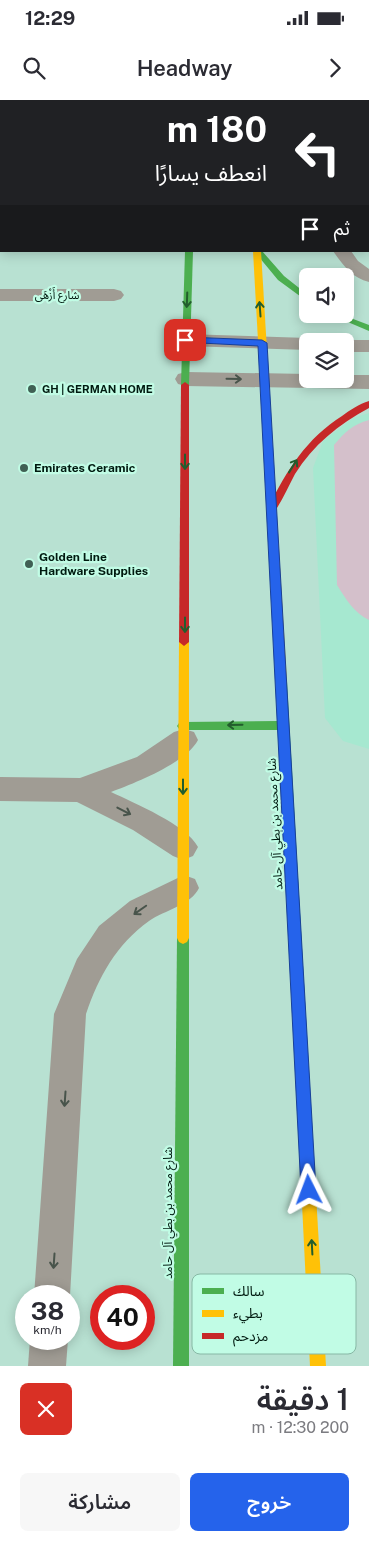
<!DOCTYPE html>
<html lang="ar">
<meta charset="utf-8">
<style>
body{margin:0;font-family:"Public Sans","Noto Sans Arabic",sans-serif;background:#f7f7f7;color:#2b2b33;direction:rtl;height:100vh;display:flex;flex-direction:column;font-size:19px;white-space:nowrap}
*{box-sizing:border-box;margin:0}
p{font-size:16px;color:#7c7c81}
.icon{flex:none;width:28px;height:28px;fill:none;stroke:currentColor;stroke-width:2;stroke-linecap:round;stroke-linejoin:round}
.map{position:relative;height:1266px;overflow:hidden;direction:ltr}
.sheet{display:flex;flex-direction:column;background:#fff;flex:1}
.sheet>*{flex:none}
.banner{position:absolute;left:0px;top:0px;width:370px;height:152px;box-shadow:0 2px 12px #0003;direction:rtl;background:#202124;color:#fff;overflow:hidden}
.fabs{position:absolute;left:299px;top:168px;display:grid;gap:10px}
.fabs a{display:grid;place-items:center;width:55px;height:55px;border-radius:8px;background:#fff;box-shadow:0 2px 12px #0003;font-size:25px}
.speed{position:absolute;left:15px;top:1185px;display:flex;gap:10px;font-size:25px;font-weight:700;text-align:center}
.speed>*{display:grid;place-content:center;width:65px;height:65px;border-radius:50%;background:#fff;box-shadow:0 2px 12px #0003;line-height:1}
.speed small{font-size:12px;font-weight:400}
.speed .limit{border:8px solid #d22;background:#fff;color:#111}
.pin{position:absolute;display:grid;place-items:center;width:42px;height:42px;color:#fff;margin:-21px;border-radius:10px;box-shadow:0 2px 8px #0006}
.me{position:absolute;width:55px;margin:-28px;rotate:357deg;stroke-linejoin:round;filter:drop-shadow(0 0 4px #0008)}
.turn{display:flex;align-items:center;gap:18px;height:105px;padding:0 20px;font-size:22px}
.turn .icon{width:65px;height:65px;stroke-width:2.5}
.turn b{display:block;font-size:35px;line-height:42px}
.then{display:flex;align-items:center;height:48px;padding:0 20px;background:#0003;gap:10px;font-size:19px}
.round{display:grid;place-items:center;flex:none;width:52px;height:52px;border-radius:8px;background:#f7f7f7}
.headline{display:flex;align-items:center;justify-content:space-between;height:85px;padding:0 20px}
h1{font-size:30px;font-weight:600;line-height:38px}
.primary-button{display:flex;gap:10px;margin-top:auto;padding:10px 20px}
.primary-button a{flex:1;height:58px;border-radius:8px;background:#2563eb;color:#fff;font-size:20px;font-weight:600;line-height:58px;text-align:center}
.primary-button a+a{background:#f7f7f7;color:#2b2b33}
.status{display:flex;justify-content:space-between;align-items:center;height:35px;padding:0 25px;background:#fff;direction:ltr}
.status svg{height:14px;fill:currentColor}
header{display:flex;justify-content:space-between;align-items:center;height:65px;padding:0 20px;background:#fff;font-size:22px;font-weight:600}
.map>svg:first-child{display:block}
.built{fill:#a6e8d0}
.green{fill:#d4c0cb}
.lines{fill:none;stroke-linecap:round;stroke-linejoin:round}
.lane{fill:#a09c94;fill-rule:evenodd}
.street{fill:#a09c94;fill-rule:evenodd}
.fast{fill:#4caf50;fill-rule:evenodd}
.slow{fill:#ffc107;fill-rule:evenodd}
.jam{fill:#c62828;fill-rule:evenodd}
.oneway{stroke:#225d2d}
.oneway2{stroke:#48544b}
.route{fill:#2563eb;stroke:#184099}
.poi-dot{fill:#406054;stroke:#c1fce5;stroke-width:2}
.labels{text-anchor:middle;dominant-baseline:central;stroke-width:4.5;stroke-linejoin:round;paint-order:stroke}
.far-street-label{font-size:11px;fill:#001a10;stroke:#c1fce5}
.far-poi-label{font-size:11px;font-weight:bold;fill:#001a10;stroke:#c1fce5;text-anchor:start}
.poi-label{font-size:12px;font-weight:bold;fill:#001a10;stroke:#c1fce5;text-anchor:start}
.street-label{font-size:12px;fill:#001a10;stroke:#c1fce5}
.key{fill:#c1fce5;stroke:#87b8a5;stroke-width:1}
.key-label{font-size:14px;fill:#001a10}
</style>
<div class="status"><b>12:29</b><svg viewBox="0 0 49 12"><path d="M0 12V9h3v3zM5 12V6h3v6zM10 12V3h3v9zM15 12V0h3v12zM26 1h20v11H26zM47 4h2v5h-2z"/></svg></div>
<header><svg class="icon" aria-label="forward" viewBox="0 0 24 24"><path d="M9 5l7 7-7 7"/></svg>Headway<svg class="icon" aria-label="search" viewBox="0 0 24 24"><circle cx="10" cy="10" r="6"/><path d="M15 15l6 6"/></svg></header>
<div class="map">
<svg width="369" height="1266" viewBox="0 0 369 1266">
<rect width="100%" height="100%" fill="#b8e1d2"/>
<!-- built -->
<polygon class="built" points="369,313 369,649 343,641 325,618 313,368 323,341 353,318"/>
<!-- green -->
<path class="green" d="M369,320V520C355,514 345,498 337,485L334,345C344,333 353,324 369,320Z"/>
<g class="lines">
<!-- lane -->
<g class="lane">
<rect x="316" y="0" width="16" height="1"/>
<path d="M333,151H351L358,161L369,169V182C352,178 343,165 333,151Z"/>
</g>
<!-- street -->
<g class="street">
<polygon points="0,189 114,189 121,191 124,195 121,199 114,201 0,201"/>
<polygon points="185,234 308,238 317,241 308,241 308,250 185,246 178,245 174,240 178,235"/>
<polygon points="345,240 369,240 369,252 345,252 345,241 338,241"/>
<polygon points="186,272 308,274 308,279 345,279 345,275 369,275 369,289 186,286 178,284 175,279 178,274"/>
<path d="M184,629L194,632L198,640C186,663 135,683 111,692C134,703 187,725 198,747L193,756L183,760L173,756L133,730L77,702L0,701V677L80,678L137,657L174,632Z"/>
<path d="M184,775L195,779L199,788C191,805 165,810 149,821C116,845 99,876 86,914L70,1196L69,1200V1196H34L54,914L77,859L99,826L130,801Z"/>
<polygon points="30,1239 68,1239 66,1266 28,1266"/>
</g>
<!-- fast -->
<g class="fast">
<rect x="245" y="0" width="7" height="1"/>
<polygon points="185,151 193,151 189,285 185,288 181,285"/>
<polygon points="254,151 262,151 284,176 308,195 308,202 278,180"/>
<polygon points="329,214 340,214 369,225 369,231"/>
<polygon points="282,578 287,582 313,1043 311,1048 306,1050 301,1048 299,1043 279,630 183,630 179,629 177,626 179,623 183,622 278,621 277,582"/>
<polygon points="183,832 187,834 189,838 189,1266 173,1266 177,838 179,834"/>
</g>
<!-- slow -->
<g class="slow">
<polygon points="253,151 261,151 287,582 282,586 277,582"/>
<polygon points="184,538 189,542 189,838 187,842 183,844 179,842 177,838 179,542"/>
<polygon points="306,1036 311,1038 313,1043 326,1266 310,1266 299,1043 301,1038"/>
</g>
<!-- jam -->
<g class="jam">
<rect x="192" y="0" width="6" height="1"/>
<polygon points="185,282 189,285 189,542 184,546 179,542 181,285"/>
<path d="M369,301V308C339,324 313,345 295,374C289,385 284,397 277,408H271L269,406C287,370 307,338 342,316C350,310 359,304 369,301Z"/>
</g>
</g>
<!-- one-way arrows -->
<defs><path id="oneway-shaft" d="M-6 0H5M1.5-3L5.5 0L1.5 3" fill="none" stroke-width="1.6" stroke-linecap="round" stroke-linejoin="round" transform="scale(1.25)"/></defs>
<g class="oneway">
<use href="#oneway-shaft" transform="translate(187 200) rotate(92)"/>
<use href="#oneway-shaft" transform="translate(260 209) rotate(-94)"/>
<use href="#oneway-shaft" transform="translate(185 362) rotate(90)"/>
<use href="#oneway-shaft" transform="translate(293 366) rotate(-58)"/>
<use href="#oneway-shaft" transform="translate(185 525) rotate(90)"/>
<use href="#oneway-shaft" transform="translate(235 625) rotate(179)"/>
<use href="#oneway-shaft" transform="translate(183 687) rotate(90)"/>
<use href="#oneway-shaft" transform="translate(312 1147) rotate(-93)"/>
</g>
<g class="oneway2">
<use href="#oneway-shaft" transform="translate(234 279) rotate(1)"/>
<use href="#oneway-shaft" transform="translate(124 711) rotate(27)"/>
<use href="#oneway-shaft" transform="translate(140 810) rotate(145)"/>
<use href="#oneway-shaft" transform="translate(65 999) rotate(94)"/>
<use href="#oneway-shaft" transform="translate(54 1161) rotate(94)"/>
</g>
<!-- route -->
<polygon class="route" points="185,237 262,240 267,243 316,1090 314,1095 309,1097 304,1095 301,1090 258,246 182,242 182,238"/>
<!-- markers -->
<g class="poi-dot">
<circle cx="32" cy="289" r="5"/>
<circle cx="24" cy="368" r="5"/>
<circle cx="29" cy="464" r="5"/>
</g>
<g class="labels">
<!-- far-street labels -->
<g class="far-street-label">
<text x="57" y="195">شارع أَزْهَى</text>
</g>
<!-- far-poi labels -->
<g class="far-poi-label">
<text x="42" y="289">GH | GERMAN HOME</text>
</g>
<!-- poi labels -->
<g class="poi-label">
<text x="34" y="368">Emirates Ceramic</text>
<text x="39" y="457">Golden Line<tspan x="39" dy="14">Hardware Supplies</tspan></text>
</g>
<!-- street labels -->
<g class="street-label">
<text transform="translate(275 724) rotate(-93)">شارع محمد بن بطي آل حامد</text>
<text transform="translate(168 1113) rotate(-90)">شارع محمد بن بطي آل حامد</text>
</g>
</g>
<!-- legend -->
<rect x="192" y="1174" width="164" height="80" rx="8" class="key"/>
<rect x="202" y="1188" width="22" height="6" fill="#4caf50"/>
<rect x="202" y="1210" width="22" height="7" fill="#ffc107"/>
<rect x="202" y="1233" width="22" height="6" fill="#c62828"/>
<g class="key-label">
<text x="233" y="1196">سالك</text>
<text x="233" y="1218">بطيء</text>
<text x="233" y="1241">مزدحم</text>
</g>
</svg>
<div class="fabs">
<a><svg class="icon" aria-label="sound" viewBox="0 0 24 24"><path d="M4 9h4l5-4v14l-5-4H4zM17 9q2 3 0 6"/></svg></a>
<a><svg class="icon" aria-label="layers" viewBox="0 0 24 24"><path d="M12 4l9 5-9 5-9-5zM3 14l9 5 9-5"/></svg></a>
</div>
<div class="speed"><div>38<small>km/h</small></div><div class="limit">40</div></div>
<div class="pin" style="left:185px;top:240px;background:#d93025"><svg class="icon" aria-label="arrive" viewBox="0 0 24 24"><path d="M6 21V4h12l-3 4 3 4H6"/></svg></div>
<svg class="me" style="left:309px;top:1090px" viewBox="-20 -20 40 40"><path d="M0-17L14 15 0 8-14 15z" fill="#2563eb" stroke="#fff" stroke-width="4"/></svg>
<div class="banner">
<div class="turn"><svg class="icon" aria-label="left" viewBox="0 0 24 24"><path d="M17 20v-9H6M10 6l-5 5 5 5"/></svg><div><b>180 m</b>انعطف يسارًا</div></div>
<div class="then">ثم<svg class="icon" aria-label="arrive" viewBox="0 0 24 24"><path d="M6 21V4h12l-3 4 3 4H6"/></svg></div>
</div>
</div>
<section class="sheet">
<div class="headline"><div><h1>1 دقيقة</h1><p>200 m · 12:30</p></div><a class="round" style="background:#d93025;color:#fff"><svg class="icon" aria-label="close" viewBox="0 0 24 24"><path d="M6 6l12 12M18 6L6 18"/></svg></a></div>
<div class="primary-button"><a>خروج</a><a>مشاركة</a></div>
</section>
